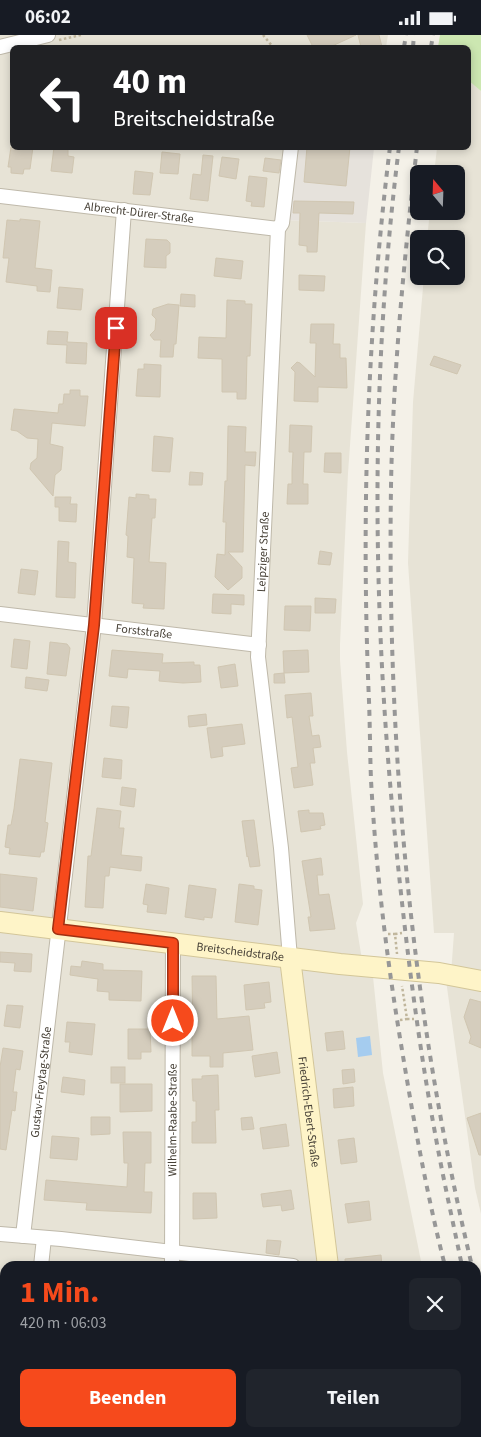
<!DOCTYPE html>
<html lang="de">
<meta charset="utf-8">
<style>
body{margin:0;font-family:"Source Sans 3",sans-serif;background:#20242c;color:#f1f3f6;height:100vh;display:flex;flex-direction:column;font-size:19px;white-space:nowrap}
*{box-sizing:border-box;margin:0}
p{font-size:16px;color:#9ea1a6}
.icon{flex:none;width:28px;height:28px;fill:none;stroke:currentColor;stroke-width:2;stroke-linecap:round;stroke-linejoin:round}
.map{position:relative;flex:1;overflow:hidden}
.drawer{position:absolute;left:0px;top:1226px;width:481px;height:176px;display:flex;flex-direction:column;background:#171b24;border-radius:15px 15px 0 0;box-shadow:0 2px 8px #0003}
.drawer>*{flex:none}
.top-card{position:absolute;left:10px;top:10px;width:461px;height:105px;border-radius:8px;box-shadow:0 2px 8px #0003;background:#202124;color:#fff;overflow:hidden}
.needle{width:32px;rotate:341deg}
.buttons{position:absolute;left:410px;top:130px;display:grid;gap:10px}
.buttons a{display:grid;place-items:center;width:55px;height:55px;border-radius:8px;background:#171b24;box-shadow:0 2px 8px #0003;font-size:25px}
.pin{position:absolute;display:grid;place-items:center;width:42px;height:42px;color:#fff;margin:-21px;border-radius:10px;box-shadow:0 2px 8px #0006}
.me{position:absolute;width:55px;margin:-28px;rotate:0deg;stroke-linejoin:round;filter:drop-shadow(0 0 4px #0008)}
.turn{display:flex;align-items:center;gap:18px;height:105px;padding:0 20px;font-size:22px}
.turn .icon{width:65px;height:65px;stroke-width:2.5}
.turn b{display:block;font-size:35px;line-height:42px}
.round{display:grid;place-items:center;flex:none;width:52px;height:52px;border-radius:8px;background:#20242c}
.summary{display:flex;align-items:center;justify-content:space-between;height:85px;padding:0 20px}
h1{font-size:30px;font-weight:700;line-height:38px;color:#f64a1c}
.cta{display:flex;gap:10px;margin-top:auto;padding:10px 20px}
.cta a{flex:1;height:58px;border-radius:8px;background:#f64a1c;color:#fff;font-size:20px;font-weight:700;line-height:58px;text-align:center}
.cta a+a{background:#20242c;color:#f1f3f6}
.status{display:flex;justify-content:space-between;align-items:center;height:35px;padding:0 25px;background:#171b24;direction:ltr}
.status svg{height:14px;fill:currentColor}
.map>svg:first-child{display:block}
.residential{fill:#e7e3d6}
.industrial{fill:#e6e2dc}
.green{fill:#cce7b1}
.water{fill:#a5ccef}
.building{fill:#d5cdbd;stroke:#d0c6b1}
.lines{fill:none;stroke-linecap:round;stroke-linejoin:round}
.street-casing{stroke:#bfb9aa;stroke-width:16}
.secondary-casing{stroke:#d3c699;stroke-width:22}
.path{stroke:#c0b69c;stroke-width:2.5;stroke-dasharray:2.5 2.5;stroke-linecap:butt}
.street{stroke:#fff;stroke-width:14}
.secondary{stroke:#fef4c8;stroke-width:20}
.rail{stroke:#979797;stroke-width:4;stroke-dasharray:6 6;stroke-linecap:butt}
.route-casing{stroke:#a03012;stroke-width:12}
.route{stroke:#f64a1c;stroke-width:9}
.labels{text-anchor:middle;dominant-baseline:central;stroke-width:4.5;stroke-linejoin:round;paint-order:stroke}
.street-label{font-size:12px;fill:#474137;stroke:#fff}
</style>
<div class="status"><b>06:02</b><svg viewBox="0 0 49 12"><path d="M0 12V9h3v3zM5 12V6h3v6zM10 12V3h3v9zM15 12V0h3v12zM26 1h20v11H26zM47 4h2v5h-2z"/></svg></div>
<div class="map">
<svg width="481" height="1402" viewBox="0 0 481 1402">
<rect width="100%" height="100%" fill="#f4f1e8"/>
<!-- residential -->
<g class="residential">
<polygon points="0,0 388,0 386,12 12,12 12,112 291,113 282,185 366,188 348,438 340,609 340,625 347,717 363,869 356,888 363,931 372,932 383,1038 422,1231 5,1231 5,1398 460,1398 462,1402 0,1402"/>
<polygon points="469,46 481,56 481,1179 475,1153 445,938 451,939 454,898 434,898 408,528 413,367 424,241 456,241 456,204 427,204 430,176 456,176 456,139 434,139 437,113 469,112"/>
</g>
<!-- industrial -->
<polygon class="industrial" points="291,113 374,113 366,188 282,185"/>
<!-- green -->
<polygon class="green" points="440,0 481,0 481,56 469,46 469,12 438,12"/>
<!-- water -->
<polygon class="water" points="370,1001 372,1020 358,1022 356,1003"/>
<!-- building -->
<g class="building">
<polygon points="307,0 356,0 330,12 313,12"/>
<polygon points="358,0 379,0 382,12 361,12"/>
<polygon points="11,112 33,112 30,134 24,134 23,139 11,138 11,132 8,132"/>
<polygon points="54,112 68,112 68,121 74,122 72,138 51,136"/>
<polygon points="307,112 350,112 346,151 304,147"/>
<polygon points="162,117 180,119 178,139 160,138"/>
<polygon points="203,120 213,121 208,166 190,164 193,139 201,140"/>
<polygon points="222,122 239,124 236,144 219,141"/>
<polygon points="265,123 281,125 279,138 263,136"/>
<polygon points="135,136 153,138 150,160 133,159"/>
<polygon points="249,141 267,143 264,172 251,171 252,167 246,166"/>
<polygon points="294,166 354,167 353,179 319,178 317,217 307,217 307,211 299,210 300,178 293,178"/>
<polygon points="20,184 40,186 35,233 52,235 50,257 37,256 37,251 6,247 9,223 3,223 7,185 20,186"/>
<polygon points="146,204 167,205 170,208 170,218 166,221 166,233 144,232"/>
<polygon points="216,223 243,226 241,244 214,241"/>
<polygon points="299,240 325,241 324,256 299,255"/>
<polygon points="59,252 83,254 81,275 57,273"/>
<polygon points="181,259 195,260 195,272 180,271"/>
<polygon points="227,265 245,266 245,269 252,269 250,321 247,321 246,364 237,364 237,357 222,357 222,324 198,323 199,302 226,303"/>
<polygon points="168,269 179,270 176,309 174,309 173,322 160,322 161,305 154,305 150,300 155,295 156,284 152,280 153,274"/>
<polygon points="311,289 334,289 333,309 340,309 340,323 346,323 347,353 318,352 318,367 294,366 295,337 291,333 297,327 300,328 315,342 316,308 310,308"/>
<polygon points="48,296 68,297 67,307 87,308 86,329 66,328 67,310 47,309"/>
<polygon points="434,321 461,330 457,339 430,330"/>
<polygon points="144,329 161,330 160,362 136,361 138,334 144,334"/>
<polygon points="70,355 80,355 80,361 88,361 85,391 52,388 50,409 63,412 61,435 55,440 53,461 30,434 31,428 37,423 38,404 27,403 17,396 11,395 14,374 58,378 59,369 63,369 64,359 70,359"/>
<polygon points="290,390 312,391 311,417 304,417 303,449 308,449 308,469 287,469 288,449 292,449 292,436 293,417 289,417"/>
<polygon points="228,391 246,392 245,417 256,417 255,431 245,430 243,517 228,517 242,532 242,543 228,555 215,542 217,519 225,520 226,487 223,487 225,446 227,446"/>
<polygon points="154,401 173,403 170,437 152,436"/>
<polygon points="325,418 341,418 341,438 324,437"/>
<polygon points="190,437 203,438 202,450 189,450"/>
<polygon points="136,459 149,460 149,464 156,464 155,483 152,483 149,527 166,528 164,574 143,573 144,569 132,568 134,523 127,522 128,501 126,500 129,462 136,463"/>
<polygon points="55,462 71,462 70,469 77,469 76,487 59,486 59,472 55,472"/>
<polygon points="58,506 69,507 68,527 76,528 75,563 56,562"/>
<polygon points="320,516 332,518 330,530 318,529"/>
<polygon points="21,534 38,536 35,560 18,558"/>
<polygon points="213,559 244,560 244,570 231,569 231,579 212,578"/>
<polygon points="315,563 336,564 335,578 315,578"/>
<polygon points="285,571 311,571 310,596 284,595"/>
<polygon points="14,604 30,606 27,634 11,632"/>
<polygon points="50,607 67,609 70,613 66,641 47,639"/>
<polygon points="112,615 163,619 162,628 194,627 194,630 200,630 201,647 183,648 159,646 160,636 128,634 127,643 109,641"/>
<polygon points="308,615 309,637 284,638 285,648 274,648 274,639 284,638 283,616"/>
<polygon points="235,629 238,651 221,653 218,632"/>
<polygon points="26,642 49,645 47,656 25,653"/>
<polygon points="311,658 313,681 309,681 312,701 319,700 321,712 313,713 315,728 310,728 313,750 294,753 291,733 298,732 292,682 287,683 285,660"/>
<polygon points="112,671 129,672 127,693 110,691"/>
<polygon points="206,679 207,690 189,692 188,681"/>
<polygon points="242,689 245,709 222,712 223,721 211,723 207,693"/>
<polygon points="104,723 122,725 121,744 102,742"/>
<polygon points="20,724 52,728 45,787 48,788 44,817 41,817 40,822 9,819 10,813 5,812 8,790 11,790 14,774"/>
<polygon points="122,752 136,754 134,772 120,770"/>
<polygon points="97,773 121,776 119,793 124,793 121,820 142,822 141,836 110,832 109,841 105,841 103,873 85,872 88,821 91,821"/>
<polygon points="309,775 309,778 323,778 325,790 320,791 321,794 301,797 298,776"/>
<polygon points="254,785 260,831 250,832 248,821 247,822 242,786"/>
<polygon points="321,823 323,840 317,840 319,860 329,859 335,894 310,896 308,882 311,882 302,826"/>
<polygon points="0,839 37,843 33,876 0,872"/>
<polygon points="146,849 169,853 166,879 147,877 148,870 143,869"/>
<polygon points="239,849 254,851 254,854 262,855 258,890 235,887"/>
<polygon points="189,850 216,854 212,883 204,882 204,885 185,882"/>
<polygon points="0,917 32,919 31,937 14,936 15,928 0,927"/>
<polygon points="82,926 103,929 103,935 142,936 141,966 109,965 109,957 97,956 98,944 70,940 71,931 81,932"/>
<polygon points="192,941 216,941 217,984 249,981 253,1015 223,1018 223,1032 210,1032 210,1021 192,1021 192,999 193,999"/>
<polygon points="269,947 271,967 264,968 265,973 246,975 244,950"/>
<polygon points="470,964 481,967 481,1013 469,1008 471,1002 464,982"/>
<polygon points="7,970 23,971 20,993 4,991"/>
<polygon points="67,987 95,989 92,1020 69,1017 70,1007 65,1007"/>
<polygon points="128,994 150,994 151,1017 141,1017 141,1024 128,1024"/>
<polygon points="343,996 345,1014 327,1016 325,998"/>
<polygon points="3,1013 23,1016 20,1035 16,1034 13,1057 17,1057 15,1076 12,1075 6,1115 0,1114 0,1032"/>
<polygon points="277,1017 280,1038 255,1042 252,1021"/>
<rect x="111" y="1032" width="14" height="16"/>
<polygon points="354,1034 355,1047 343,1049 342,1035"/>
<polygon points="218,1040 219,1075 215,1075 216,1108 192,1108 192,1087 196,1087 196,1066 193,1066 192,1044 202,1044 202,1041"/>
<polygon points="63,1042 85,1045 84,1060 61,1057"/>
<polygon points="120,1049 152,1049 152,1076 120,1077"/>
<polygon points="353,1052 354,1071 334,1073 333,1054"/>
<polygon points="481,1078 481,1120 479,1120 467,1083"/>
<polygon points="91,1082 110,1082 110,1099 91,1100"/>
<polygon points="252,1082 254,1094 242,1095 241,1083"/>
<polygon points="286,1089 289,1111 263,1114 260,1093"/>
<polygon points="123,1097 151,1097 151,1128 145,1128 144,1157 152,1157 151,1178 86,1175 87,1168 44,1165 46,1145 127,1152 128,1128 124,1128"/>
<polygon points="52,1101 79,1103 77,1125 50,1123"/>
<polygon points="354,1103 357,1127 341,1129 338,1105"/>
<polygon points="291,1155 294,1174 282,1176 281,1170 263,1172 261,1159"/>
<polygon points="193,1158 216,1158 217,1183 193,1184"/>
<polygon points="369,1166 371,1185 348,1188 345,1169"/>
<polygon points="267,1205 281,1206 279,1220 266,1218"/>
<polygon points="381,1220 382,1231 345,1231 345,1224"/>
</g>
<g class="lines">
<!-- street casing -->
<g class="street-casing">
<g id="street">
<polyline points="0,12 48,0"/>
<path id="s1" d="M0,161L278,194"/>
<path id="s2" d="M0,579L259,610"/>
<path id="s3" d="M290,923L281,813L258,622L278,194L282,188L291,112"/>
<polyline points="0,1199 61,1204 293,1231"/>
<path id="s4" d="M23,1201L94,590L124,175"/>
<polyline points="41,1231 44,1203"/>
<path id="s5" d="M172,1231L173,908"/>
<polyline points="21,1402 22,1398"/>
<polyline points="167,1402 167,1398"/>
</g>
</g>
<!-- secondary casing -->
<g class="secondary-casing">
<g id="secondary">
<path id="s6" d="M0,887L340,929L439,938L481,946"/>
<path id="s7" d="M290,923L328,1231"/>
<polyline points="348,1398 348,1402"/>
</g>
</g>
<!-- path -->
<g class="path">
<polyline points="263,0 273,12"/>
<polyline points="59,5 81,0"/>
<polyline points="388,899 395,899 397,919"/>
<polyline points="395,899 402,898"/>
<polyline points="407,984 414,984"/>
<polyline points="400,985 407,984 402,951"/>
</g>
<!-- street -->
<use href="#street" class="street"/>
<!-- secondary -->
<use href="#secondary" class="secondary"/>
<!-- rail -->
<g class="rail">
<polyline points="404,12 406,0"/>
<polyline points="413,12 414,0"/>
<polyline points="431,12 433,0"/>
<path d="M390,112C367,296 361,482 369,666C370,692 370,719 371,745C376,836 387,926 402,1015C414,1088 427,1160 445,1231"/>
<path d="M399,112C370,341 372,572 395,801C405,901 417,1000 435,1098C443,1143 453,1187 462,1231"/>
<path d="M417,112C404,225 393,338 391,451C387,712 411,977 472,1231"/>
<polyline points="476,1248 481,1268"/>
<polyline points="476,1299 481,1318"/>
<polyline points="476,1352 481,1369"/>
</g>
</g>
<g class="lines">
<!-- route casing -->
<g class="route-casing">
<polyline id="route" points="116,293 94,590 58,894 173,908 173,986"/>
</g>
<!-- route -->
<use href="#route" class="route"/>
</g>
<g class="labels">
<!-- street labels -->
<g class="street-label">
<text stroke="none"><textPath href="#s1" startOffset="140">Albrecht-Dürer-Straße</textPath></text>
<text stroke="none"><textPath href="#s3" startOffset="408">Leipziger Straße</textPath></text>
<text stroke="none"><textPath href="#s2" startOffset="145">Forststraße</textPath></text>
<text stroke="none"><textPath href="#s6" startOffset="242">Breitscheidstraße</textPath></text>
<text stroke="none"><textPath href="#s4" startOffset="155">Gustav-Freytag-Straße</textPath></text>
<text stroke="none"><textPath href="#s7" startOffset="155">Friedrich-Ebert-Straße</textPath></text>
<text stroke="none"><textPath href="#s5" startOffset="146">Wilhelm-Raabe-Straße</textPath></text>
</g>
</g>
</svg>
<div class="buttons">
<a><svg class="needle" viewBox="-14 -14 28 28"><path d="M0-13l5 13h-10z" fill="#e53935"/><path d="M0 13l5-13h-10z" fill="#9ea1a6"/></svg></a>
<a><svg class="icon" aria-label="search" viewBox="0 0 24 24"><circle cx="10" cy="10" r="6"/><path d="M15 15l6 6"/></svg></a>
</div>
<div class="pin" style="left:116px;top:293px;background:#d93025"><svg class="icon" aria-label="arrive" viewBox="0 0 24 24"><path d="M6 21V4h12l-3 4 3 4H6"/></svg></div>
<svg class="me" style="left:173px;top:986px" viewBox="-20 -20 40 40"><circle r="17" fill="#f64a1c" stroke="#fff" stroke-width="3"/><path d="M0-11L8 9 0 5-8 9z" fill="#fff"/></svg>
<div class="top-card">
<div class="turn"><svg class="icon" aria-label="left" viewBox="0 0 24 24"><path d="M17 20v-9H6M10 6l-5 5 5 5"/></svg><div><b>40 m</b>Breitscheidstraße</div></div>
</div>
<section class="drawer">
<div class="summary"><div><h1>1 Min.</h1><p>420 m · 06:03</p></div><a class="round"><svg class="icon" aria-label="close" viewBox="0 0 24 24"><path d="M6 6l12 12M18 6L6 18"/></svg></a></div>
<div class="cta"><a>Beenden</a><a>Teilen</a></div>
</section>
</div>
